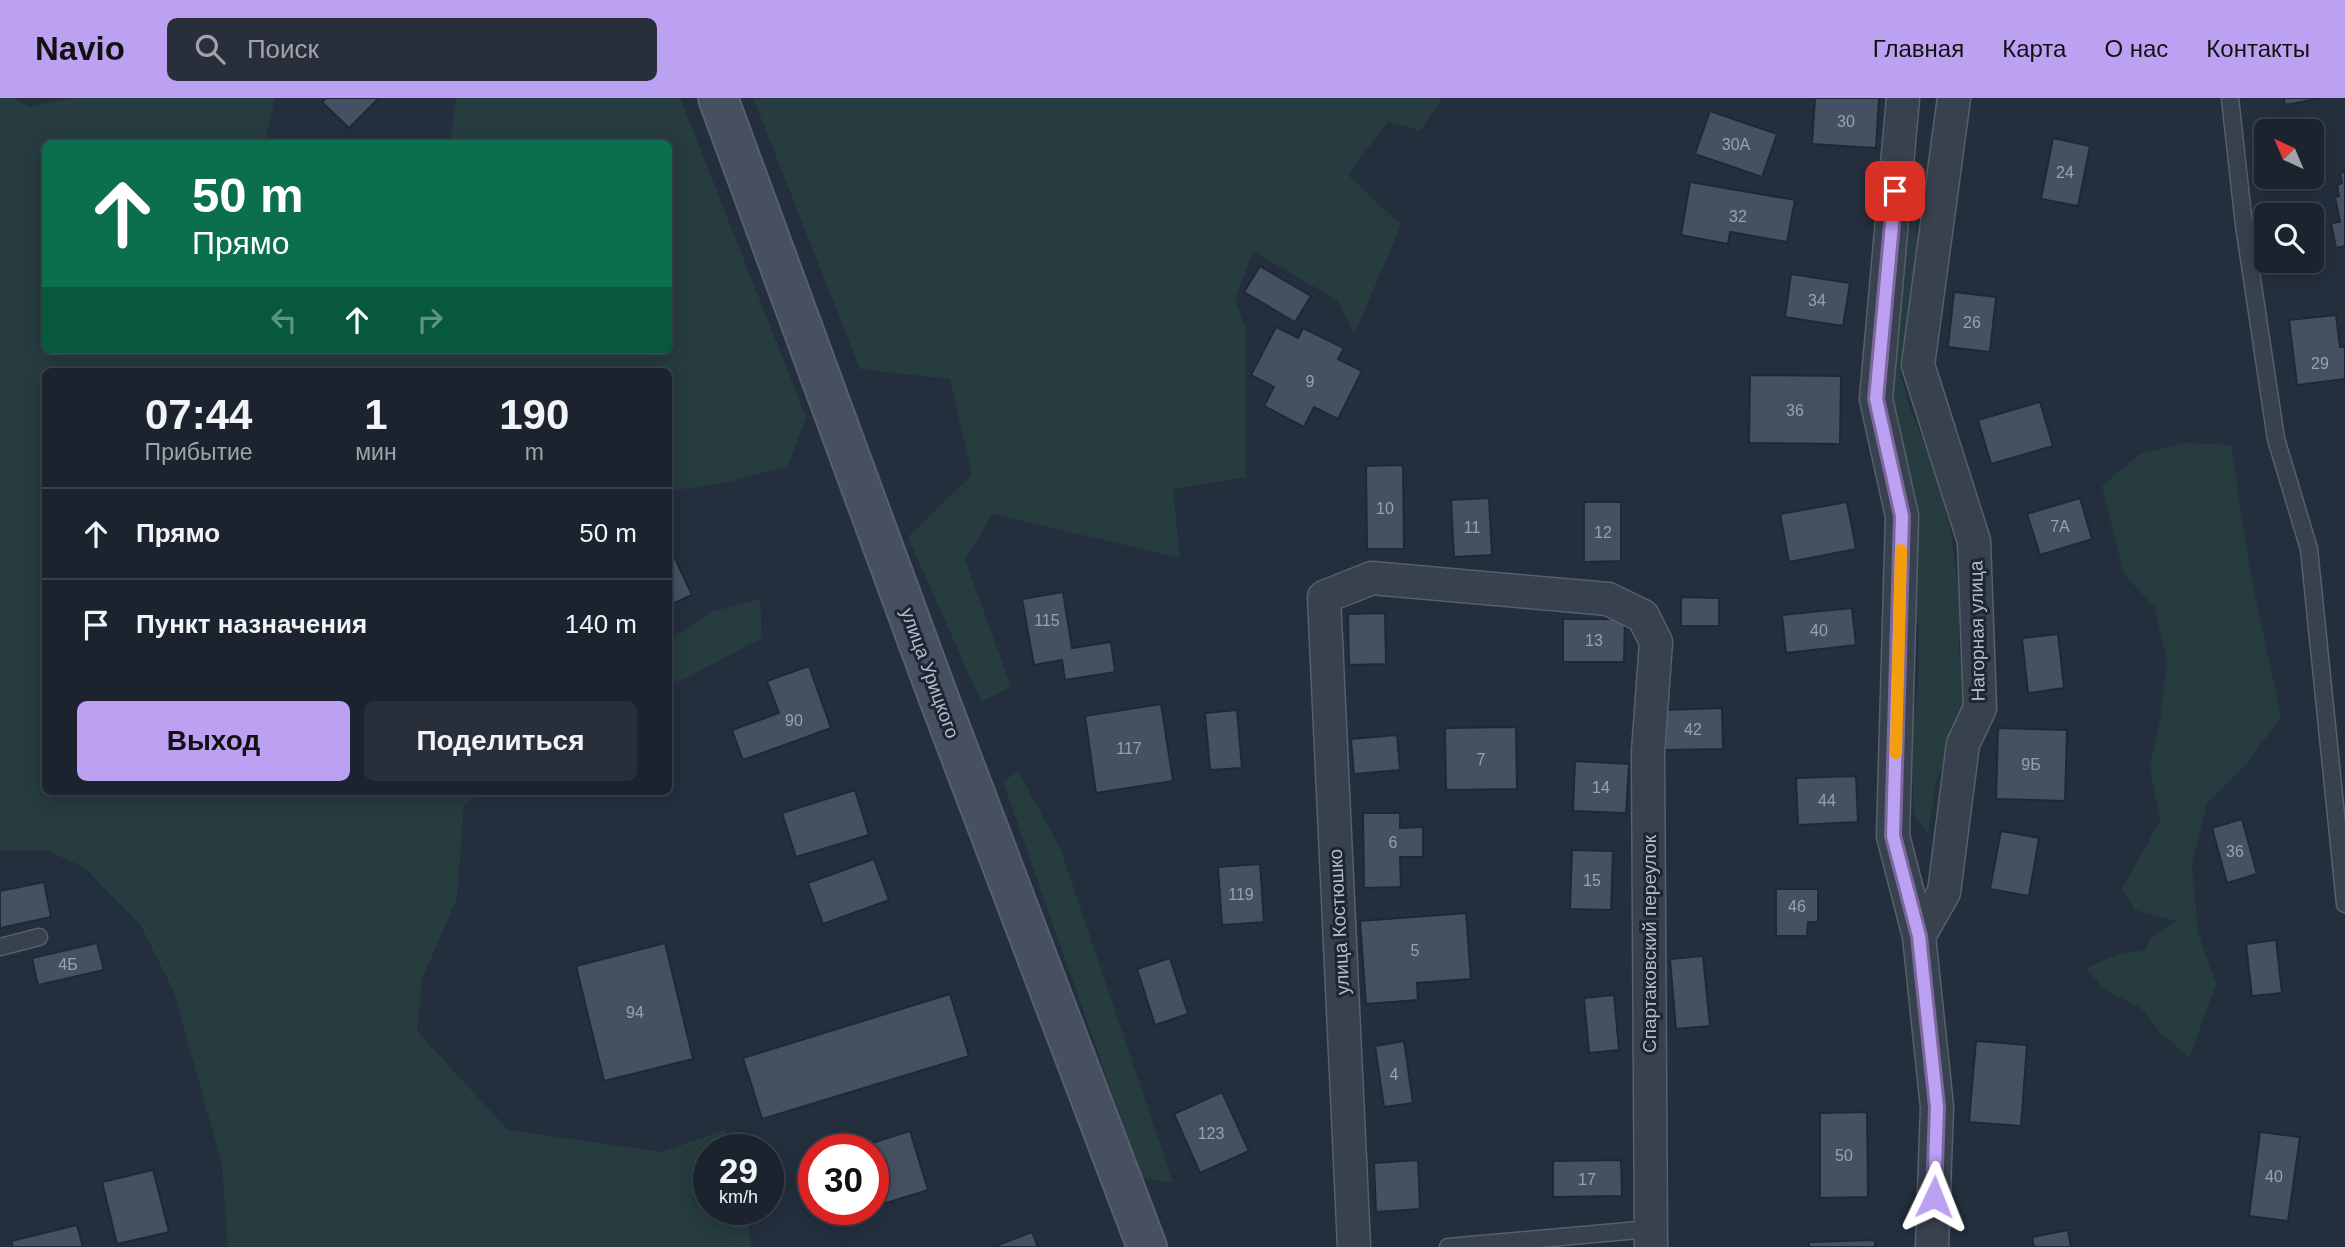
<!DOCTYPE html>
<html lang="ru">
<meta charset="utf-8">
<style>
body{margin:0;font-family:Helvetica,sans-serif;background:#282f3a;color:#f1f3f6;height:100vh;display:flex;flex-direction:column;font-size:26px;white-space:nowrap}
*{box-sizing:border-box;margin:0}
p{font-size:23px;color:#a0a4aa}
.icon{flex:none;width:38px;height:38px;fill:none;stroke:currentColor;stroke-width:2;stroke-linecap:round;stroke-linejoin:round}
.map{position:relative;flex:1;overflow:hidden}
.details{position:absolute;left:42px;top:270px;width:630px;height:427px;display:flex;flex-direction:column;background:#1b232e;border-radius:10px;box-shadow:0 4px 18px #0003,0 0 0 2px #39404a}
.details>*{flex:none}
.hud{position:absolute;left:42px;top:42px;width:630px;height:214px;border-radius:10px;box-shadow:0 4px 18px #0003,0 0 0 2px #39404a;background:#0b6e4f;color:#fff;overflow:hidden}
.needle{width:46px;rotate:316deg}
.buttons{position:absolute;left:2254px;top:21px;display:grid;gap:14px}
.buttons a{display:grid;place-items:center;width:70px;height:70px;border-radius:10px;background:#1b232e;box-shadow:0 4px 18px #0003,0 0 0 2px #39404a;font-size:35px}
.speed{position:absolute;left:693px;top:1036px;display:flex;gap:14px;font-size:35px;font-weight:700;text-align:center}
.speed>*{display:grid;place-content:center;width:91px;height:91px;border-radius:50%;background:#1b232e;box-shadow:0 4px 18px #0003,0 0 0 2px #39404a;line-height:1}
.speed small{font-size:18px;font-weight:400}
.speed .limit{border:10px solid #d22;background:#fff;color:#111}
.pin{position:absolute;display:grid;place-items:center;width:60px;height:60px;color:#fff;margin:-30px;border-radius:14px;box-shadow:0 4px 10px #0006}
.me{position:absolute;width:77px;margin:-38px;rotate:2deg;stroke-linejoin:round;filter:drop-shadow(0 0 5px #0008)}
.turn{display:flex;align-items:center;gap:24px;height:147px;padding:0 35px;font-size:32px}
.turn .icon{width:91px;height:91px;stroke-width:2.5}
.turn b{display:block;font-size:49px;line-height:60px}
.lanes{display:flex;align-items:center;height:66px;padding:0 35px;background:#0003;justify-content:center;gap:35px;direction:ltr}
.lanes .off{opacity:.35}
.eta{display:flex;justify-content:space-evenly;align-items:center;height:119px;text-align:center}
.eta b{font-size:42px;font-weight:800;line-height:49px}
.cta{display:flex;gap:14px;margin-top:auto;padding:14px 35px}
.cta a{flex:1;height:80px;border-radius:10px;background:#bca0f2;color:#111;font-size:28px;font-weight:800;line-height:80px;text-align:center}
.cta a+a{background:#282f3a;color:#f1f3f6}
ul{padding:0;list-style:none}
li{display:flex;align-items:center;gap:21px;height:91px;padding:0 35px;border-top:2px solid #39404a}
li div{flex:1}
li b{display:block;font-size:26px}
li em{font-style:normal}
header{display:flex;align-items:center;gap:42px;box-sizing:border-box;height:98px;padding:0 35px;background:#bca0f2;color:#111}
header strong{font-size:33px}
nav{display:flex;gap:38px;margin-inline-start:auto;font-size:24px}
.search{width:490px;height:63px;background:#282f3a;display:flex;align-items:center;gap:18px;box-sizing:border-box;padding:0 24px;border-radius:10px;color:#a0a4aa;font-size:26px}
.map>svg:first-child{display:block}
.green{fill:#263c3f}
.building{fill:#455162;stroke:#1f2835;stroke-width:2}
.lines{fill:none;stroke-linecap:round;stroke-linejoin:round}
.lane-casing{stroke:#565f6c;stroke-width:19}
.street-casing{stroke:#565f6c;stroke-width:35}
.secondary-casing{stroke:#565f6c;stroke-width:42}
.lane{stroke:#38414e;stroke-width:16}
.street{stroke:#38414e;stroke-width:32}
.secondary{stroke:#465061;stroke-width:38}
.route-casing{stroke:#7a689d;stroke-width:18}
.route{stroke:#bca0f2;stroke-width:12}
.slow{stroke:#f59e0b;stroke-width:12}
.labels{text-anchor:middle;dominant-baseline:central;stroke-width:6;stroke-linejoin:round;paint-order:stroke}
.number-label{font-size:16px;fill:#98a1af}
.street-label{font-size:19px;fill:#b4bcc9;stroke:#1d2633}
</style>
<header>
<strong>Navio</strong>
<div class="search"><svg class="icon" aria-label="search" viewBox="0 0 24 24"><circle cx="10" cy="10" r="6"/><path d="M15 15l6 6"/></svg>Поиск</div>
<nav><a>Главная</a><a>Карта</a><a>О нас</a><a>Контакты</a></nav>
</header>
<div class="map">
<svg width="2345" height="1149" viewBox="0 0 2345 1149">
<rect width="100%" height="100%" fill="#242f3e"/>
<!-- green -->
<g class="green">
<polygon points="0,0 15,0 29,9 71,0 275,0 265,45 46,46 46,252 668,252 668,46 450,45 456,0 680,0 806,319 788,368 729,384 669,393 668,273 46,273 46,693 486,693 464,707 457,800 422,881 417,933 508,1032 662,1054 724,1032 730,1052 709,1052 709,1111 745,1111 752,1149 228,1149 222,1067 174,894 141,828 85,770 46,752 0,753"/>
<polygon points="753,0 1442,0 1420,33 1388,23 1348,77 1401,127 1354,237 1338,203 1253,153 1235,201 1246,232 1246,379 1173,391 1180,460 993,416 965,462 1011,589 981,604 908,439 972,377 950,281 860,271"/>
<polygon points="1917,109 1916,196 1900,273 1910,310 1936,376 1950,430 1959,494 1959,552 1965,597 1954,641 1936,684 1928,736 1914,718 1911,641 1918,588 1919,531 1889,313 1896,163"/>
<polygon points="2185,345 2231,347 2250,474 2281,619 2247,665 2207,705 2192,766 2198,835 2216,886 2189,960 2160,934 2141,910 2103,891 2087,870 2116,857 2146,852 2151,839 2176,823 2135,812 2122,791 2160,723 2150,669 2160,623 2167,564 2155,510 2124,476 2102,388 2140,356"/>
<polygon points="760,501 762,540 669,589 669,542 714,513"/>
<polygon points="1018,673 1061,752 1173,1085 1142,1080 1003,684"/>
</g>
<!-- building -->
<g class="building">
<polygon points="326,0 379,0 349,30 322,4"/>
<polygon points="1815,0 1879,0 1876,50 1812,46"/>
<polygon points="2284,0 2317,0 2317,1 2285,7"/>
<polygon points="1710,13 1777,36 1762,79 1695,56"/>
<polygon points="2053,40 2090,48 2078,108 2041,101"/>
<polygon points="2345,74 2345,148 2336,150 2331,125 2340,124 2335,99 2339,98 2337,87 2342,85 2340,75"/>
<polygon points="1690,84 1795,102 1787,144 1730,134 1728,146 1681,137"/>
<polygon points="1260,168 1311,198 1295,224 1244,194"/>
<polygon points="1791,176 1850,185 1843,228 1785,219"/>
<polygon points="1954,194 1996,199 1990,254 1948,249"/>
<polygon points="2336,217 2340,249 2345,249 2345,281 2297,287 2289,222"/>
<polygon points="1276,229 1298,240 1303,230 1344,250 1338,261 1362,273 1338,321 1314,309 1304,329 1264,308 1274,289 1251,277"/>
<polygon points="1750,277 1841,278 1840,346 1749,345"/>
<polygon points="2040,304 2053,348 1991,366 1978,322"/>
<polygon points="1403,367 1404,451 1367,451 1366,368"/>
<polygon points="1489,400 1492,457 1454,459 1451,402"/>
<polygon points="2080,400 2092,441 2040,457 2027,416"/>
<polygon points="1584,404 1621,404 1621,463 1584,464"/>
<polygon points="1847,404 1856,451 1789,464 1780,416"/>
<polygon points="668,445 692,497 668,508"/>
<polygon points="1063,494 1072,550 1111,544 1115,574 1065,582 1062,562 1034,567 1022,501"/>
<polygon points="1681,499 1719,500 1719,528 1681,528"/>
<polygon points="1852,510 1856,547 1786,555 1782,517"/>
<polygon points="1385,515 1386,566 1349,567 1348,516"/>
<polygon points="1563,521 1625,521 1624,564 1563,564"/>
<polygon points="2058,536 2064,590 2028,595 2022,540"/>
<polygon points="809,568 831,630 743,662 732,632 779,615 767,583"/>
<polygon points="1161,606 1173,683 1096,695 1085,618"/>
<polygon points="1722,610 1723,651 1663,652 1662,612"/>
<polygon points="1237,612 1242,670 1210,672 1205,615"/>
<polygon points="1516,629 1517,691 1446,692 1445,630"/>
<polygon points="1998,630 2067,632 2065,703 1996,701"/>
<polygon points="1397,637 1400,672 1354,676 1351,641"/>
<polygon points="1575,663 1629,666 1626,715 1573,713"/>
<polygon points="1856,678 1858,724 1798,727 1796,680"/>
<polygon points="855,692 869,737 796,759 782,715"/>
<polygon points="1363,715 1400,715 1400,730 1423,729 1423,759 1400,759 1401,789 1364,790"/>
<polygon points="2242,721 2257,776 2227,785 2212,730"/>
<polygon points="2001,733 2039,740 2029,798 1990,791"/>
<polygon points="1572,752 1613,753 1611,812 1570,811"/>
<polygon points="874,761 889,802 823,826 808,785"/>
<polygon points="1260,766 1264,824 1222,827 1218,769"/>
<polygon points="44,784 51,819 0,830 0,793"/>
<polygon points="1776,791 1818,791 1818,824 1808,824 1807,838 1776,838"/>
<polygon points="1466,815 1471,881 1417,885 1418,902 1366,906 1360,823"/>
<polygon points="2276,842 2282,895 2252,898 2246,846"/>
<polygon points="97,845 104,872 38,887 32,860"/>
<polygon points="665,845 693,961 604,983 576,868"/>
<polygon points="1703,858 1710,928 1676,931 1670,861"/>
<polygon points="1170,860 1188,916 1155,927 1137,871"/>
<polygon points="950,896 969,958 762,1021 743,960"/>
<polygon points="1614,897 1619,952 1589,955 1584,900"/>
<polygon points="1404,943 1413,1005 1384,1009 1375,948"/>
<polygon points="1976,943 2027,947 2021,1028 1969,1024"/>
<polygon points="1222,994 1249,1053 1200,1075 1174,1016"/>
<polygon points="1867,1014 1868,1099 1820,1100 1820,1015"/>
<polygon points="910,1033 928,1092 880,1107 873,1083 873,1052 864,1052 862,1048"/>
<polygon points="2260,1034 2300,1039 2288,1123 2249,1118"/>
<polygon points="1418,1062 1420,1111 1376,1114 1374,1065"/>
<polygon points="1621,1062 1622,1098 1553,1099 1553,1063"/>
<polygon points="153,1072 169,1134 117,1146 102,1084"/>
<polygon points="77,1127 83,1149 13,1149 11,1143"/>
<polygon points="2068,1132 2071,1149 2034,1149 2032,1139"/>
<polygon points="1032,1134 1038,1149 993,1149"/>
<polygon points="1875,1142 1875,1149 1809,1149 1809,1144"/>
</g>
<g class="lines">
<!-- lane casing -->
<g class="lane-casing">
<g id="lane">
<polyline points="2230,0 2244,127 2276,341 2309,451 2345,806"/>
<polyline points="0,849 39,839"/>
<polyline points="1448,1149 1650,1131"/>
</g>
</g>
<!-- street casing -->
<g class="street-casing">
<g id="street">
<polyline points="1903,0 1876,301 1902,418 1893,738 1919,838"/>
<polyline points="1354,1149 1324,499 1372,480 1608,501 1643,518 1656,544 1648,654 1651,1149"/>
<polyline points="1932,1149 1937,1009 1919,838 1944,794 1963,646 1980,610 1974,443 1918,267 1954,0"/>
</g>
</g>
<!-- secondary casing -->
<g class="secondary-casing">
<polyline id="secondary" points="718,0 938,598 1147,1149"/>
</g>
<!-- lane -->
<use href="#lane" class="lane"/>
<!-- street -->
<use href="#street" class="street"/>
<!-- secondary -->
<use href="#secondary" class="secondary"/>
</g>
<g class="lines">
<!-- route casing -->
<g class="route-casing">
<polyline id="route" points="1895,93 1876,301 1902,418 1893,738 1919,838 1937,1009 1934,1099"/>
</g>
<!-- route -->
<use href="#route" class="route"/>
<!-- slow -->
<polyline class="slow" points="1896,655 1901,452"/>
</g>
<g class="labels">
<!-- number labels -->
<g class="number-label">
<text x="1846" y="23">30</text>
<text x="1736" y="46">30А</text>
<text x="2065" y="74">24</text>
<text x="1738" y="118">32</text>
<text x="1817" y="202">34</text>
<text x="1972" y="224">26</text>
<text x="2320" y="265">29</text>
<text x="1310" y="283">9</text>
<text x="1795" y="312">36</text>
<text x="1385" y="410">10</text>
<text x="2060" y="428">7А</text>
<text x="1472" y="429">11</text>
<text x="1603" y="434">12</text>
<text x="1047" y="522">115</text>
<text x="1819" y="532">40</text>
<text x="1594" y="542">13</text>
<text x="794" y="622">90</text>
<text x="1693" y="631">42</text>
<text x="1129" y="650">117</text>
<text x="1481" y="661">7</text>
<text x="2031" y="666">9Б</text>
<text x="1601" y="689">14</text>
<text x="1827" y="702">44</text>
<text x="1393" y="744">6</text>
<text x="2235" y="753">36</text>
<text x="1592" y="782">15</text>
<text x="1241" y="796">119</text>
<text x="1797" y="808">46</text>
<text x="1415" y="852">5</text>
<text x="68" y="866">4Б</text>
<text x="635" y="914">94</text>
<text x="1394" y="976">4</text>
<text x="1211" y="1035">123</text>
<text x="1844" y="1057">50</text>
<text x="2274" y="1078">40</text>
<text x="1587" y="1081">17</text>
</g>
<!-- street labels -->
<g class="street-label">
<text transform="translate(1977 533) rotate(-91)">Нагорная улица</text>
<text transform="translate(930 575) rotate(70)">улица Урицкого</text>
<text transform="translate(1339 824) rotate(-93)">улица Костюшко</text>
<text transform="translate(1649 846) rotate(-90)">Спартаковский переулок</text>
</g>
</g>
</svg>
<div class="buttons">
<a><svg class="needle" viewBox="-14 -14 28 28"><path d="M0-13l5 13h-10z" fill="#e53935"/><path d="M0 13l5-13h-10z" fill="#a0a4aa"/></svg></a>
<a><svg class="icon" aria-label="search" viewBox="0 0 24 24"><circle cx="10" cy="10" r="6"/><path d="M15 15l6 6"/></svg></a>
</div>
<div class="speed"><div>29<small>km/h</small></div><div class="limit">30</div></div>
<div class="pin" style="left:1895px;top:93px;background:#d93025"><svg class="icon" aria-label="arrive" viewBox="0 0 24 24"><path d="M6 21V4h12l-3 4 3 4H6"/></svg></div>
<svg class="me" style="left:1934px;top:1099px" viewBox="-20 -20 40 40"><path d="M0-17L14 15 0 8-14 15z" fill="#bca0f2" stroke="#fff" stroke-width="4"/></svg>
<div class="hud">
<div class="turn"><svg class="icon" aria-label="ahead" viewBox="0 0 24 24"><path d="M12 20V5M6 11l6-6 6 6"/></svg><div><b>50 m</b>Прямо</div></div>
<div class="lanes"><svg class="icon off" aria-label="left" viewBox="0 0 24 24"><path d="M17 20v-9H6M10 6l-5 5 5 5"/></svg><svg class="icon" aria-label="ahead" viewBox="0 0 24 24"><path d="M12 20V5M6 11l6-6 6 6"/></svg><svg class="icon off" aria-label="right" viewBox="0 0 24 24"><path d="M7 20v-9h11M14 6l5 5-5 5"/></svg></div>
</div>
<section class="details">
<div class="eta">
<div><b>07:44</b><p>Прибытие</p></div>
<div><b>1</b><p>мин</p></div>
<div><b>190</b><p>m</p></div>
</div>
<ul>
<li><svg class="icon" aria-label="ahead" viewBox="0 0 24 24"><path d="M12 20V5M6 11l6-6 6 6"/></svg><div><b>Прямо</b></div><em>50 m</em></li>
<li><svg class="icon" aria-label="arrive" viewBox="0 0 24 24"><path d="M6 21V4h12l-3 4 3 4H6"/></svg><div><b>Пункт назначения</b></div><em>140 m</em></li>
</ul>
<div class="cta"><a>Выход</a><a>Поделиться</a></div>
</section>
</div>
